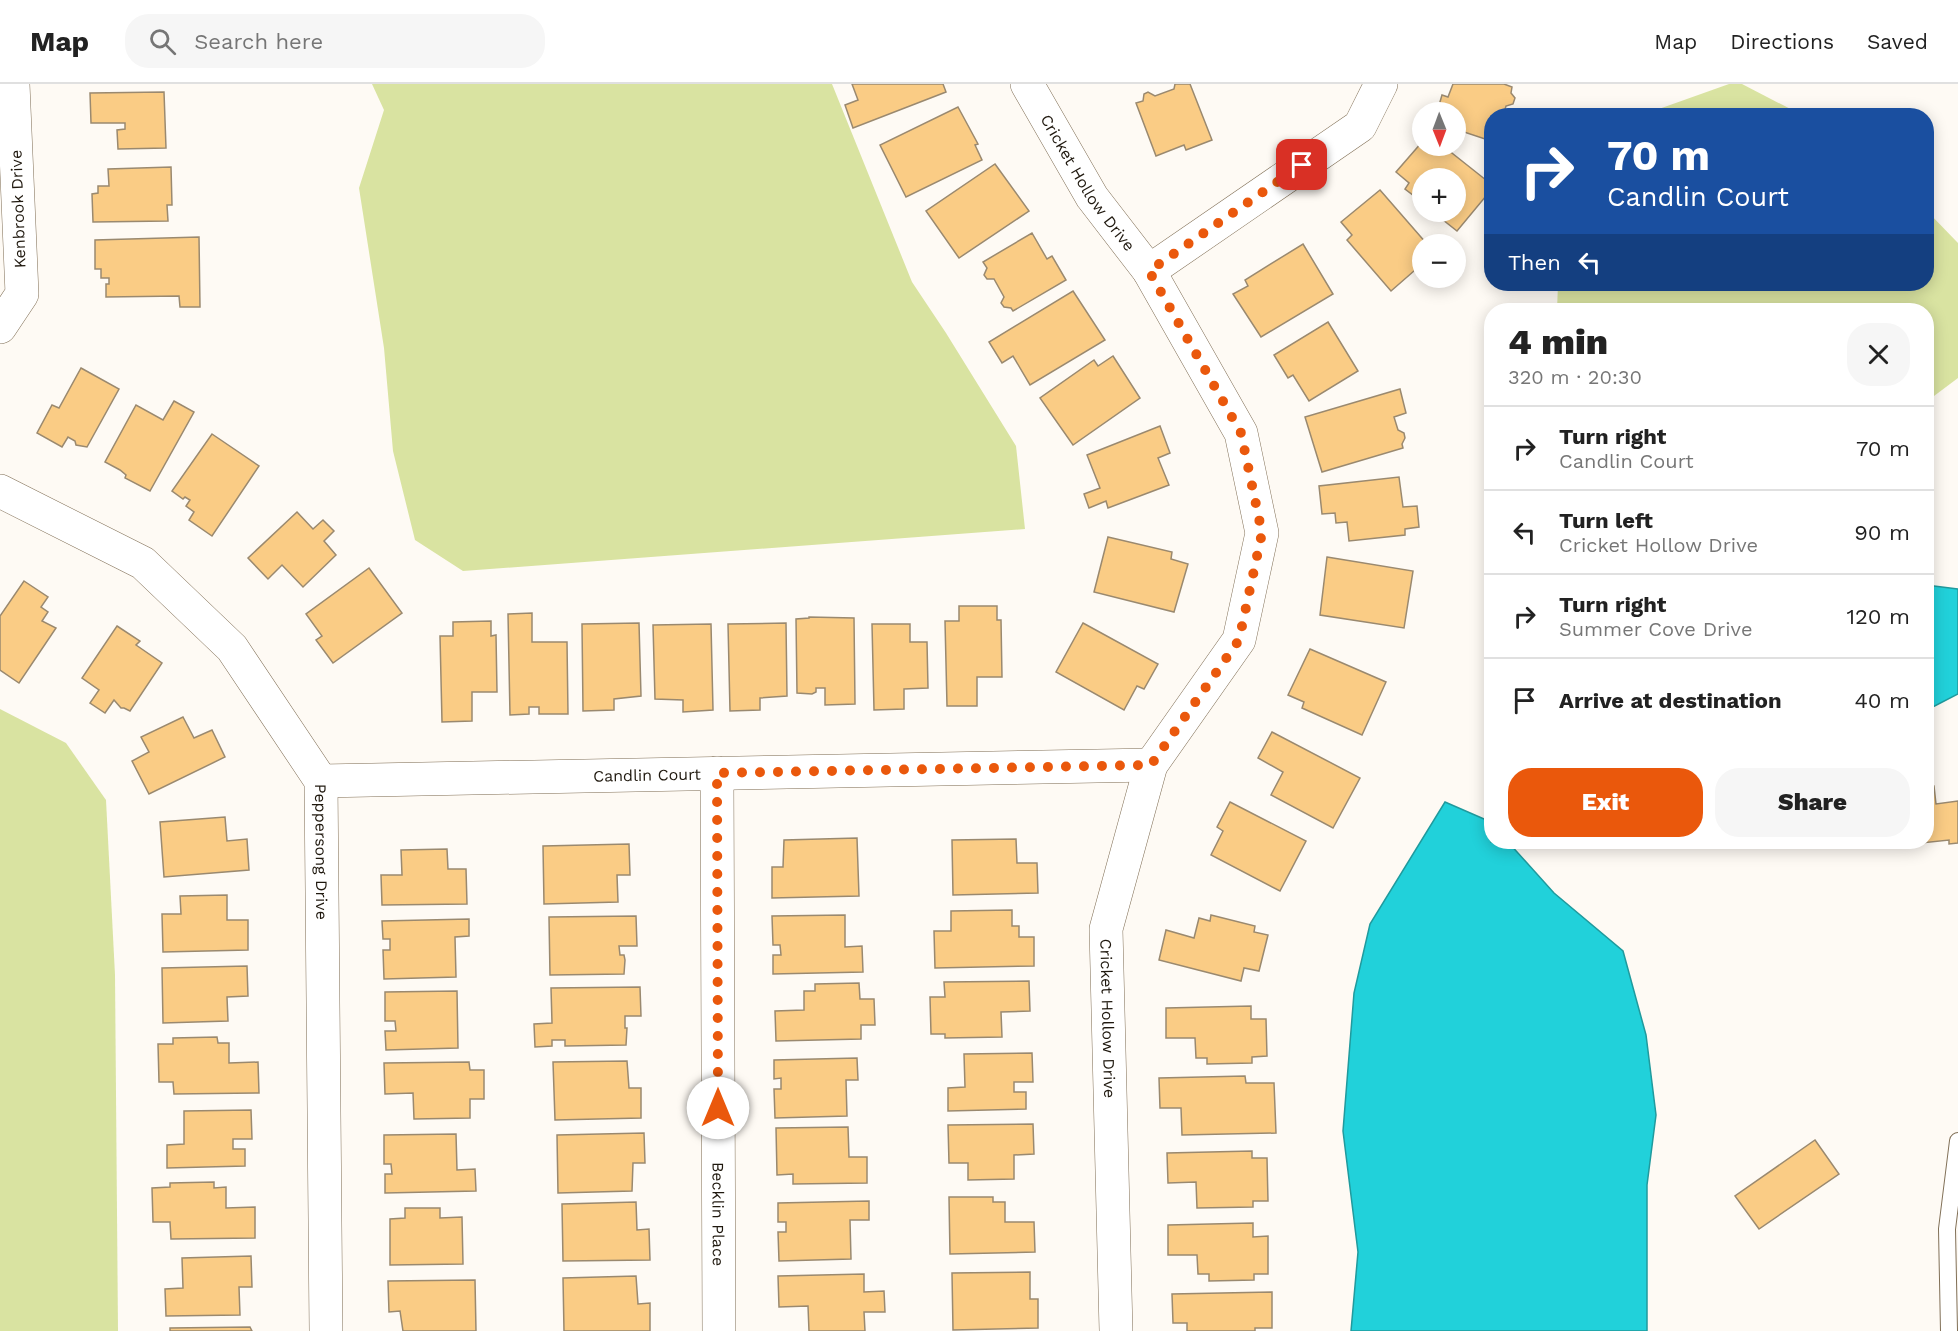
<!DOCTYPE html>
<meta charset="utf-8">
<style>
body{margin:0;font-family:"Work Sans",sans-serif;background:#f6f6f6;color:#222;height:100vh;display:flex;flex-direction:column;font-size:22px;white-space:nowrap}
*{box-sizing:border-box;margin:0}
p{font-size:20px;color:#767676}
.icon{flex:none;width:33px;height:33px;fill:none;stroke:currentColor;stroke-width:2;stroke-linecap:round;stroke-linejoin:round}
.map{position:relative;flex:1;overflow:hidden}
.drawer{position:absolute;left:1484px;top:219px;width:450px;height:546px;display:flex;flex-direction:column;background:#fff;border-radius:24px;box-shadow:0 3px 15px #0003}
.drawer>*{flex:none}
.banner{position:absolute;left:1484px;top:24px;width:450px;height:183px;border-radius:24px;box-shadow:0 3px 15px #0003;background:#1a4fa0;color:#fff;overflow:hidden}
.needle{width:39px;rotate:179deg}
.controls{position:absolute;left:1412px;top:18px;display:grid;gap:12px}
.controls a{display:grid;place-items:center;width:54px;height:54px;border-radius:50%;background:#fff;box-shadow:0 3px 15px #0003;font-size:30px}
.pin{position:absolute;display:grid;place-items:center;width:51px;height:51px;color:#fff;margin:-26px;border-radius:12px;box-shadow:0 3px 9px #0006}
.me{position:absolute;width:66px;margin:-33px;rotate:0deg;stroke-linejoin:round;filter:drop-shadow(0 0 4px #0008)}
.turn{display:flex;align-items:center;gap:21px;height:126px;padding:0 24px;font-size:27px}
.turn .icon{width:78px;height:78px;stroke-width:2.5}
.turn b{display:block;font-size:42px;line-height:51px}
.then{display:flex;align-items:center;height:57px;padding:0 24px;background:#0003;gap:12px;font-size:22px}
.round{display:grid;place-items:center;flex:none;width:63px;height:63px;border-radius:24px;background:#f6f6f6}
.headline{display:flex;align-items:center;justify-content:space-between;height:102px;padding:0 24px}
h1{font-size:36px;font-weight:800;line-height:45px}
.cta{display:flex;gap:12px;margin-top:auto;padding:12px 24px}
.cta a{flex:1;height:69px;border-radius:24px;background:#ea580c;color:#fff;font-size:24px;font-weight:800;line-height:69px;text-align:center}
.cta a+a{background:#f6f6f6;color:#222}
ul{padding:0;list-style:none}
li{display:flex;align-items:center;gap:18px;height:84px;padding:0 24px;border-top:2px solid #e0e0e0}
li div{flex:1}
li b{display:block;font-size:22px}
li em{font-style:normal}
header{display:flex;align-items:center;gap:36px;box-sizing:border-box;height:84px;padding:0 30px;background:#fff;border-bottom:2px solid #e0e0e0}
header strong{font-size:28px}
nav{display:flex;gap:33px;margin-inline-start:auto;font-size:21px}
.search{width:420px;height:54px;background:#f6f6f6;display:flex;align-items:center;gap:15px;box-sizing:border-box;padding:0 21px;border-radius:24px;color:#767676;font-size:22px}
.map>svg:first-child{display:block}
.green{fill:#d9e3a1}
.water{fill:#21d1da;stroke:#209a9d;stroke-width:1.5}
.building{fill:#facc85;stroke:#9a896f;stroke-width:1.5}
.lines{fill:none;stroke-linecap:round;stroke-linejoin:round}
.lane-casing{stroke:#806f56;stroke-width:18}
.street-casing{stroke:#806f56;stroke-width:34}
.lane{stroke:#fff;stroke-width:16}
.street{stroke:#fff;stroke-width:33}
.route{stroke:#ea580c;stroke-width:10;stroke-dasharray:0 18}
.labels{text-anchor:middle;dominant-baseline:central;stroke-width:4.5;stroke-linejoin:round;paint-order:stroke}
.street-label{font-size:16px;fill:#1f180e;stroke:#fff}
</style>
<header>
<strong>Map</strong>
<div class="search"><svg class="icon" aria-label="search" viewBox="0 0 24 24"><circle cx="10" cy="10" r="6"/><path d="M15 15l6 6"/></svg>Search here</div>
<nav><a>Map</a><a>Directions</a><a>Saved</a></nav>
</header>
<div class="map">
<svg width="1958" height="1247" viewBox="0 0 1958 1247">
<rect width="100%" height="100%" fill="#fefaf4"/>
<!-- green -->
<g class="green">
<polygon points="372,0 832,0 912,198 946,249 1016,362 1025,445 463,487 415,456 393,367 384,264 359,104 384,26"/>
<polygon points="1729,0 1742,0 1802,31 1642,31"/>
<polygon points="1926,126 1958,159 1958,294 1926,318 1926,226 1557,226 1558,200 1926,200"/>
<polygon points="0,625 66,659 106,716 115,891 118,1247 0,1247"/>
</g>
<!-- water -->
<g class="water">
<polygon points="1926,501 1958,505 1958,610 1929,625 1926,624"/>
<polygon points="1445,718 1491,738 1491,758 1508,758 1554,809 1623,867 1646,951 1656,1031 1647,1101 1647,1247 1351,1247 1358,1168 1343,1047 1354,909 1370,840"/>
</g>
<!-- building -->
<g class="building">
<polygon points="852,0 943,0 946,8 853,44 845,21 858,16"/>
<polygon points="1175,0 1190,0 1212,56 1186,66 1184,61 1156,72 1136,19 1143,17 1144,10 1148,8 1155,12 1174,5"/>
<polygon points="1453,0 1504,0 1512,3 1511,9 1515,14 1513,20 1506,22 1503,32 1491,32 1491,57 1455,45 1455,28 1437,28 1442,11 1448,13"/>
<polygon points="164,8 166,64 118,65 117,46 125,45 125,39 91,39 90,9"/>
<polygon points="958,23 978,60 975,61 982,76 906,113 880,61"/>
<polygon points="1422,58 1422,62 1443,62 1491,100 1491,106 1457,147 1433,128 1455,128 1455,94 1422,94 1422,118 1405,105 1409,99 1396,88"/>
<polygon points="995,80 1029,127 959,174 926,127"/>
<polygon points="171,83 172,121 167,121 168,137 93,138 92,110 98,109 98,102 109,102 108,85"/>
<polygon points="1380,106 1427,160 1422,160 1422,180 1391,207 1347,156 1352,151 1341,138"/>
<polygon points="1032,149 1047,175 1052,172 1066,196 1013,227 1011,224 1004,223 1001,219 1004,213 994,195 987,195 984,191 987,184 983,178"/>
<polygon points="199,153 200,223 180,223 179,212 106,213 106,200 109,200 109,194 101,194 101,185 95,185 95,156"/>
<polygon points="1303,160 1333,210 1261,253 1233,210 1248,202 1245,196"/>
<polygon points="1073,207 1105,256 1030,301 1013,272 1002,279 989,258"/>
<polygon points="1328,238 1358,287 1309,317 1293,291 1288,294 1274,271"/>
<polygon points="1113,272 1140,314 1073,361 1040,314 1094,276 1098,282"/>
<polygon points="81,284 119,305 87,363 76,361 75,357 68,353 62,363 37,349 52,321 59,324"/>
<polygon points="1400,305 1406,329 1394,333 1398,346 1404,349 1405,354 1402,360 1403,364 1322,388 1305,333"/>
<polygon points="174,317 194,328 150,407 125,394 126,391 120,386 105,378 136,321 163,336"/>
<polygon points="1160,342 1170,369 1158,374 1169,401 1108,424 1106,417 1089,424 1084,410 1100,404 1087,371"/>
<polygon points="212,350 259,382 212,452 189,436 194,428 186,422 190,416 185,413 183,415 172,407"/>
<polygon points="1399,393 1403,423 1417,422 1419,443 1405,445 1405,451 1349,457 1347,438 1336,439 1335,429 1322,430 1319,402"/>
<polygon points="297,428 313,445 323,436 334,447 324,457 336,471 303,503 282,481 268,495 248,474"/>
<polygon points="1108,453 1172,468 1171,475 1188,480 1174,528 1094,508"/>
<polygon points="1327,473 1413,487 1404,544 1320,531"/>
<polygon points="369,484 402,529 333,579 316,556 322,552 306,530"/>
<polygon points="24,497 48,513 41,523 48,528 42,537 56,544 19,599 0,586 0,532"/>
<polygon points="959,522 997,522 997,536 1001,536 1002,593 977,593 977,622 947,622 945,537 959,537"/>
<polygon points="532,529 532,558 567,558 568,630 539,630 539,623 529,623 529,630 510,631 508,530"/>
<polygon points="809,533 854,534 855,620 825,621 825,604 816,604 816,608 812,610 797,609 796,535 809,534"/>
<polygon points="491,537 491,552 496,551 497,608 472,608 472,637 442,638 440,552 453,552 453,538"/>
<polygon points="639,539 641,612 614,615 614,626 583,627 582,540"/>
<polygon points="786,539 787,612 760,614 760,626 730,627 728,540"/>
<polygon points="1083,539 1158,580 1144,605 1137,602 1124,626 1056,588"/>
<polygon points="711,540 713,626 683,628 683,616 655,615 653,541"/>
<polygon points="872,540 910,540 910,558 927,558 928,604 904,605 904,625 874,626"/>
<polygon points="117,542 140,557 136,561 162,579 130,627 124,624 121,624 114,616 105,629 90,619 99,606 82,594"/>
<polygon points="1310,565 1386,598 1362,651 1302,624 1304,618 1288,611"/>
<polygon points="183,633 194,654 212,646 225,673 149,710 132,677 149,668 141,653"/>
<polygon points="1272,648 1360,694 1333,744 1271,711 1283,688 1258,674"/>
<polygon points="1934,702 1936,720 1958,717 1958,759 1949,760 1949,756 1902,761 1901,758 1926,758 1926,703"/>
<polygon points="1230,718 1306,757 1280,807 1211,771 1223,747 1217,743"/>
<polygon points="225,733 227,757 247,755 249,786 164,793 160,738"/>
<polygon points="857,754 859,812 772,814 772,783 783,783 784,756"/>
<polygon points="1016,755 1017,779 1037,779 1038,809 953,811 952,756"/>
<polygon points="629,760 630,791 617,791 618,818 544,820 543,762"/>
<polygon points="447,765 448,785 466,785 467,820 382,821 381,791 402,791 401,766"/>
<polygon points="227,811 227,836 248,836 248,866 163,868 162,830 181,830 180,812"/>
<polygon points="1012,826 1012,842 1019,842 1019,853 1034,853 1034,882 935,884 934,847 951,847 951,827"/>
<polygon points="845,831 845,863 862,862 863,888 773,890 773,871 781,871 780,861 773,861 772,832"/>
<polygon points="1211,831 1255,842 1254,848 1268,851 1259,887 1244,884 1241,897 1159,876 1166,846 1194,854 1199,834 1210,837"/>
<polygon points="636,832 637,862 619,862 620,871 624,871 625,876 624,890 550,891 549,833"/>
<polygon points="469,835 469,852 455,853 456,893 384,895 383,866 390,866 390,855 383,855 382,837"/>
<polygon points="247,882 248,912 227,913 228,937 163,939 162,884"/>
<polygon points="1029,897 1030,927 1001,928 1002,953 945,954 945,950 931,950 930,913 945,913 944,898"/>
<polygon points="859,899 860,915 874,915 875,941 861,941 861,955 776,957 775,927 804,926 804,907 815,907 815,900"/>
<polygon points="640,903 641,932 625,932 625,944 627,944 626,961 565,962 565,956 552,956 552,962 535,963 534,940 552,939 551,904"/>
<polygon points="457,907 458,964 386,966 385,947 396,947 395,937 385,937 385,908"/>
<polygon points="1251,922 1251,935 1266,935 1267,972 1252,973 1252,979 1207,980 1207,974 1196,974 1195,954 1166,954 1166,924"/>
<polygon points="217,953 218,959 229,959 229,979 258,978 259,1009 174,1010 173,998 159,998 158,960 173,960 173,954"/>
<polygon points="1032,969 1033,998 1014,998 1014,1008 1026,1008 1026,1025 948,1027 948,1004 965,1003 964,970"/>
<polygon points="857,974 858,996 846,996 847,1032 775,1034 774,1005 781,1005 781,994 774,995 774,976"/>
<polygon points="627,977 629,1004 641,1004 641,1034 555,1036 553,978"/>
<polygon points="469,978 470,986 484,986 484,1015 470,1015 470,1034 414,1035 413,1009 385,1010 384,979"/>
<polygon points="1245,992 1246,999 1274,999 1276,1049 1182,1051 1181,1024 1160,1024 1159,994"/>
<polygon points="251,1026 252,1055 233,1055 233,1065 245,1065 245,1082 167,1084 167,1061 184,1060 184,1027"/>
<polygon points="1033,1040 1034,1070 1014,1071 1014,1095 968,1096 968,1079 949,1079 948,1041"/>
<polygon points="848,1043 849,1073 867,1073 867,1099 793,1100 793,1090 777,1091 776,1044"/>
<polygon points="644,1049 645,1079 633,1079 632,1107 558,1109 557,1051"/>
<polygon points="456,1050 457,1086 475,1085 476,1107 385,1109 385,1090 392,1090 391,1080 384,1080 384,1051"/>
<polygon points="1815,1056 1839,1090 1759,1145 1735,1112"/>
<polygon points="1252,1067 1252,1074 1267,1074 1268,1117 1253,1117 1253,1123 1197,1124 1196,1098 1168,1099 1167,1069"/>
<polygon points="214,1098 214,1104 226,1103 226,1124 255,1123 255,1154 171,1155 170,1138 153,1138 152,1104 170,1103 170,1099"/>
<polygon points="949,1113 993,1113 993,1118 1005,1118 1005,1138 1034,1138 1035,1168 950,1170"/>
<polygon points="869,1117 869,1136 850,1136 851,1175 779,1177 778,1148 786,1148 786,1138 778,1138 778,1119"/>
<polygon points="636,1118 637,1146 649,1145 650,1176 563,1177 562,1120"/>
<polygon points="405,1124 440,1124 440,1134 462,1133 463,1180 390,1181 390,1135 405,1134"/>
<polygon points="1253,1139 1253,1153 1268,1152 1268,1190 1254,1190 1254,1196 1209,1197 1209,1190 1198,1190 1197,1171 1168,1171 1168,1141"/>
<polygon points="251,1172 252,1203 239,1203 240,1231 166,1232 165,1205 183,1204 182,1174"/>
<polygon points="1030,1188 1030,1215 1038,1215 1038,1244 953,1246 952,1189"/>
<polygon points="864,1190 864,1208 884,1207 885,1228 864,1228 865,1247 809,1247 808,1222 779,1223 778,1192"/>
<polygon points="636,1192 638,1220 650,1219 650,1247 564,1247 563,1194"/>
<polygon points="475,1196 476,1247 403,1247 400,1227 389,1228 388,1197"/>
<polygon points="1272,1208 1272,1244 1255,1244 1255,1247 1187,1247 1187,1239 1173,1239 1172,1210"/>
<polygon points="250,1243 252,1247 170,1247 170,1244"/>
</g>
<g class="lines">
<!-- lane casing -->
<g class="lane-casing">
<polyline id="lane" points="1949,1247 1947,1145 1958,1057"/>
</g>
<!-- street casing -->
<g class="street-casing">
<g id="street">
<path id="s1" d="M1027,0L1092,113L1149,187L1241,349L1262,449L1239,556L1151,681L1106,845L1116,1247"/>
<polyline points="1149,187 1360,42 1381,0"/>
<polyline points="0,243 22,210 13,0"/>
<path id="s2" d="M0,407L143,479L232,564L321,697L326,1247"/>
<path id="s3" d="M717,689L719,1247"/>
<path id="s4" d="M321,697L1151,681"/>
</g>
</g>
<!-- lane -->
<use href="#lane" class="lane"/>
<!-- street -->
<use href="#street" class="street"/>
</g>
<g class="lines">
<!-- route -->
<polyline class="route" points="718,1024 717,689 1151,681 1239,556 1262,449 1241,349 1149,187 1302,81"/>
</g>
<g class="labels">
<!-- street labels -->
<g class="street-label">
<text stroke="none"><textPath href="#s1" startOffset="116">Cricket Hollow Drive</textPath></text>
<text transform="translate(18 125) rotate(-92)">Kenbrook Drive</text>
<text stroke="none"><textPath href="#s4" startOffset="326">Candlin Court</textPath></text>
<text stroke="none"><textPath href="#s2" startOffset="514">Peppersong Drive</textPath></text>
<text stroke="none"><textPath href="#s1" startOffset="1034">Cricket Hollow Drive</textPath></text>
<text stroke="none"><textPath href="#s3" startOffset="441">Becklin Place</textPath></text>
</g>
</g>
</svg>
<div class="controls">
<a><svg class="needle" viewBox="-14 -14 28 28"><path d="M0-13l5 13h-10z" fill="#e53935"/><path d="M0 13l5-13h-10z" fill="#767676"/></svg></a>
<a>+</a>
<a>−</a>
</div>
<div class="pin" style="left:1302px;top:81px;background:#d93025"><svg class="icon" aria-label="arrive" viewBox="0 0 24 24"><path d="M6 21V4h12l-3 4 3 4H6"/></svg></div>
<svg class="me" style="left:718px;top:1024px" viewBox="-20 -20 40 40"><circle r="19" fill="#fff"/><path d="M0-13L10 11 0 6-10 11z" fill="#ea580c"/></svg>
<div class="banner">
<div class="turn"><svg class="icon" aria-label="right" viewBox="0 0 24 24"><path d="M7 20v-9h11M14 6l5 5-5 5"/></svg><div><b>70 m</b>Candlin Court</div></div>
<div class="then">Then<svg class="icon" aria-label="left" viewBox="0 0 24 24"><path d="M17 20v-9H6M10 6l-5 5 5 5"/></svg></div>
</div>
<section class="drawer">
<div class="headline"><div><h1>4 min</h1><p>320 m · 20:30</p></div><a class="round"><svg class="icon" aria-label="close" viewBox="0 0 24 24"><path d="M6 6l12 12M18 6L6 18"/></svg></a></div>
<ul>
<li><svg class="icon" aria-label="right" viewBox="0 0 24 24"><path d="M7 20v-9h11M14 6l5 5-5 5"/></svg><div><b>Turn right</b><p>Candlin Court</p></div><em>70 m</em></li>
<li><svg class="icon" aria-label="left" viewBox="0 0 24 24"><path d="M17 20v-9H6M10 6l-5 5 5 5"/></svg><div><b>Turn left</b><p>Cricket Hollow Drive</p></div><em>90 m</em></li>
<li><svg class="icon" aria-label="right" viewBox="0 0 24 24"><path d="M7 20v-9h11M14 6l5 5-5 5"/></svg><div><b>Turn right</b><p>Summer Cove Drive</p></div><em>120 m</em></li>
<li><svg class="icon" aria-label="arrive" viewBox="0 0 24 24"><path d="M6 21V4h12l-3 4 3 4H6"/></svg><div><b>Arrive at destination</b></div><em>40 m</em></li>
</ul>
<div class="cta"><a>Exit</a><a>Share</a></div>
</section>
</div>
